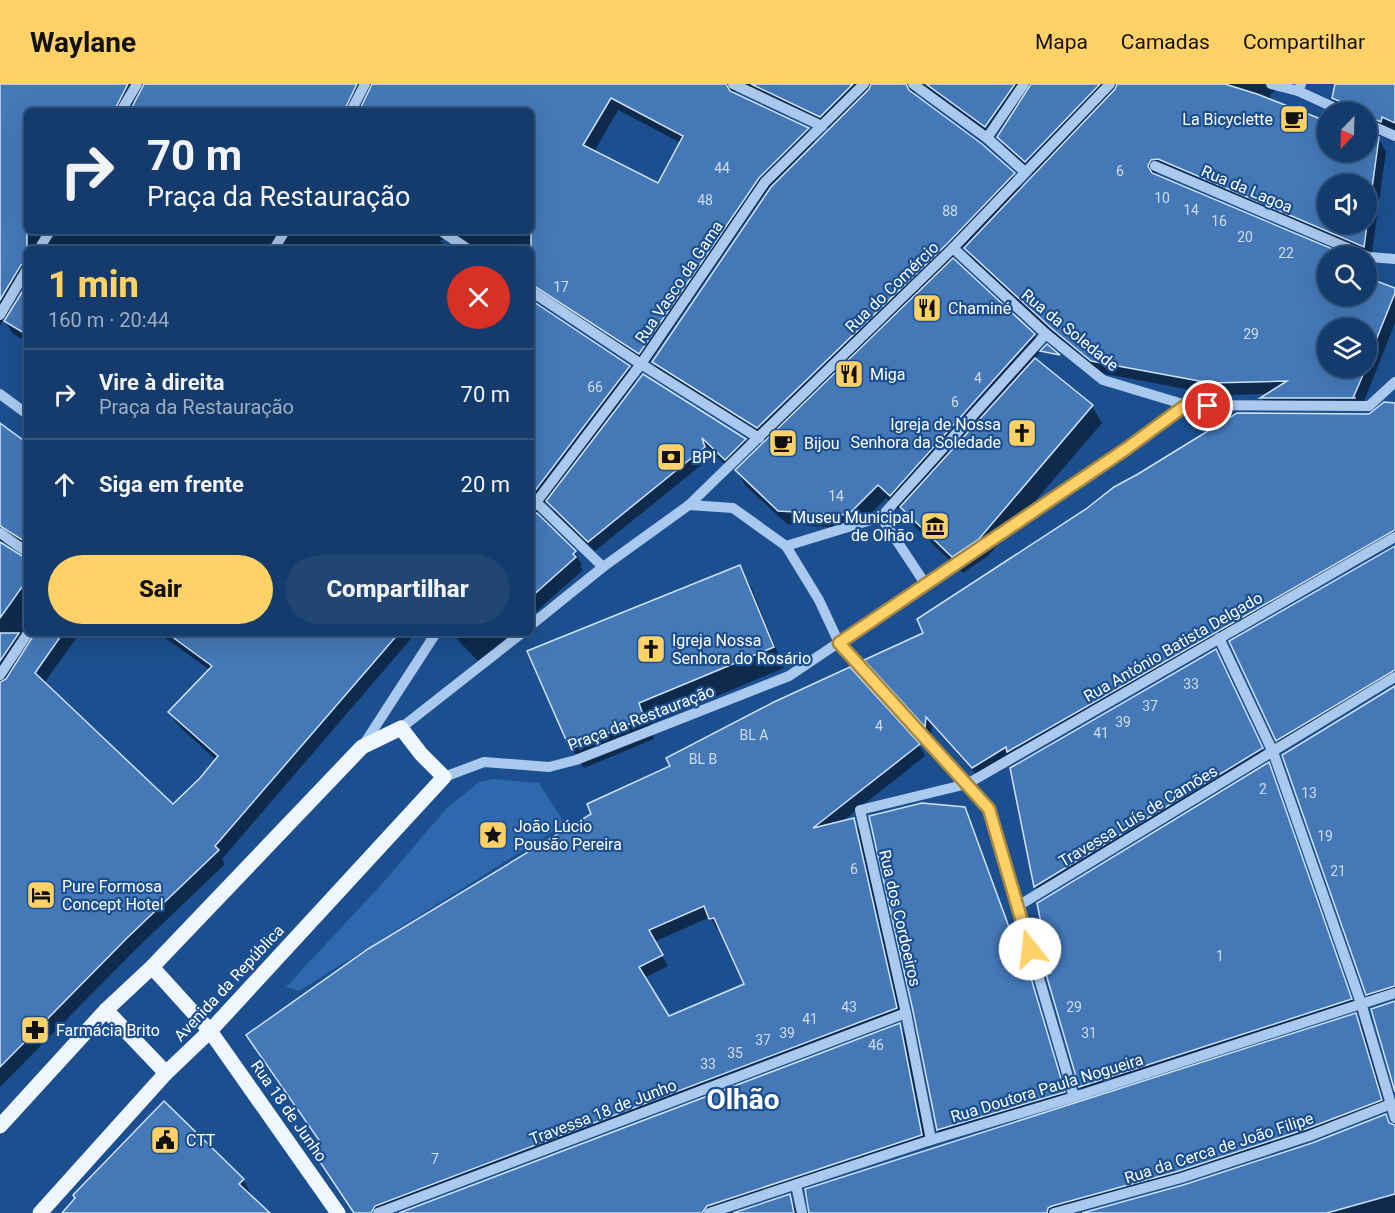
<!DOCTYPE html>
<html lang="pt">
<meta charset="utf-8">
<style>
body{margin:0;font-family:Roboto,sans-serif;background:#214673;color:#f1f3f6;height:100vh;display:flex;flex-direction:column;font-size:22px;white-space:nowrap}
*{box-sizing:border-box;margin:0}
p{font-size:20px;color:#9dadc1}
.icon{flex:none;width:33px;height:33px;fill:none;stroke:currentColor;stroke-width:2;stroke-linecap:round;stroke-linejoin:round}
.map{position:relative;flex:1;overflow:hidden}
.sheet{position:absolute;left:24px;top:162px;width:510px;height:390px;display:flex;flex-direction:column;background:#143b6b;border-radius:9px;box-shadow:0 6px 24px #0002,0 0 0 2px #33557e}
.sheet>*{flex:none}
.guide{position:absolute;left:24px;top:24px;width:510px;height:126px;border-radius:9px;box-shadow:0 6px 24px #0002,0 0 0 2px #33557e;background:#143b6b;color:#f1f3f6;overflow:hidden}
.needle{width:39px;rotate:203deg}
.controls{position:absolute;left:1317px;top:18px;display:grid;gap:12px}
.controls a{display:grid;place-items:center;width:60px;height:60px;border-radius:50%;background:#143b6b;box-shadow:0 6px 24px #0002,0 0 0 2px #33557e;font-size:30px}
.pin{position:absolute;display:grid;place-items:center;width:51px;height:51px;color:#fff;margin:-26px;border:3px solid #fff;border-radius:50%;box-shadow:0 2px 6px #0007}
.me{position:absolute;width:66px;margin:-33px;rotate:344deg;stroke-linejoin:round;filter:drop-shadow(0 0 4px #0008)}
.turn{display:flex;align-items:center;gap:21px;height:126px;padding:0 24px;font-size:27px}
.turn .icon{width:78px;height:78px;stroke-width:2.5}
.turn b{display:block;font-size:42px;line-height:51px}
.round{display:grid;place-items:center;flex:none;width:63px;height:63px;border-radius:32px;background:#214673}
.summary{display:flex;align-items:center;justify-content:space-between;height:102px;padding:0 24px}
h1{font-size:36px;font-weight:800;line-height:45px;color:#ffd166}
.primary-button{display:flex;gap:12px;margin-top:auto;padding:12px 24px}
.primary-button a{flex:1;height:69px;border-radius:36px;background:#ffd166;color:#111;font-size:24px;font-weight:800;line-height:69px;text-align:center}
.primary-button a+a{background:#214673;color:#f1f3f6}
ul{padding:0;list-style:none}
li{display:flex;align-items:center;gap:18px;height:90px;padding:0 24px;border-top:2px solid #33557e}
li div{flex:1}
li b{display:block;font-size:22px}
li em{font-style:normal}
header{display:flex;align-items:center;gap:36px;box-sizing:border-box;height:84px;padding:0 30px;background:#ffd166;color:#111}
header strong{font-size:28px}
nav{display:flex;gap:33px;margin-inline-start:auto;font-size:21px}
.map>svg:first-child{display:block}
.green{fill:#2e69ad}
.shadow{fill:#0007;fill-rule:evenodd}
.building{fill:#4478b7;stroke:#cfe3fa;stroke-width:1.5;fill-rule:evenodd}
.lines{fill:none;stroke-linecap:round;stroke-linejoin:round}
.minor{stroke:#a9c9ee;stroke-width:10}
.major{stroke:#f0f6ff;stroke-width:15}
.route-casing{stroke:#a68842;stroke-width:15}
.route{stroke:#ffd166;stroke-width:10}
.labels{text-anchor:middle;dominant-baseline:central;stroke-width:4.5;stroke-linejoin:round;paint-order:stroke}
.number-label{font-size:14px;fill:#d0dded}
.poi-label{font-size:16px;fill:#fff;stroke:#1b4f8f;text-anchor:start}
.street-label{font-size:16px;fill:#fff;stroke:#1b4f8f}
.town-label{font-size:28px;font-weight:bold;fill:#fff;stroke:#1b4f8f}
</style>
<header>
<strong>Waylane</strong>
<nav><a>Mapa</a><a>Camadas</a><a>Compartilhar</a></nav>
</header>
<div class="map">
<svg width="1395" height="1129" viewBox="0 0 1395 1129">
<rect width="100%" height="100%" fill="#1b4f8f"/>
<!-- green -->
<polygon class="green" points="494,695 539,699 565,740 299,907 286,903 381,801 446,725 479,698"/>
<!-- shadow -->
<g class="shadow">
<path d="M0,0H1283L1270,11L1272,18L1328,68H1366V28L1341,27L1333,14L1336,0H1395V47L1369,45L1367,49L1378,54L1386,68L1371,175L1166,88L1157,89L1156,92L1345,172H1328V212H1366V190L1368,195L1395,205V239L1361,325L1269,326L1262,314L1269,310L1218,311L1100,289L1060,257L973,177L964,162L951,175L1034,251L1042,266L1034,275L1092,322L1102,339L988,472L963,489L912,440L902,422L898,425L886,414L856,445L787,440L745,401L737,387L767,357L661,291L653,278L774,101L773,100L766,107L647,282L536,213L531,218L629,283L636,296L624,313L626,315L643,292L745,356L751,366L731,386L705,361L710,374L595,467L554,428L547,415L536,430L575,468L582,481L580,482L583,486L531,532V165H471L450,152L440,157L452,165H27V195L9,226L12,227L27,202V258L13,250L4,235L0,242ZM144,5L131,27H357L366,9L373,5L361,27H531V147H193L191,151L185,147H27V27H128L138,9ZM918,5L993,55L1025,9L1031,5L999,53L1006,66L1035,92L1022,105L1013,90L913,11ZM736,6H745L830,46L816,60L808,45L734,10ZM618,26L681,59L659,101L594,68ZM1328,100H1366V140H1328ZM1328,244H1366V284H1328Z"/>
<polygon points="1395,321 1395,459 979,694 932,641 931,651 873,587 867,577 1369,331"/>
<polygon points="0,341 27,361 27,466 9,454 0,460"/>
<path d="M0,460L27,476V549H80L44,599L173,722L201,695L216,676L178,641L170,629L210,586L158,549H416L222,775L225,780L134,867L0,1003ZM35,554L19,579L17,577L29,557Z"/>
<polygon points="1395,463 1395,599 1283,666 1277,656"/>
<polygon points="739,482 751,503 784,584 650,640 654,655 584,684 572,664"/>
<polygon points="451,549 513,549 480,579"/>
<polygon points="1220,575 1267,674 1040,811 1036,803 1012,684"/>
<polygon points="1395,604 1395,914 1374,921 1367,910"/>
<path d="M919,661L925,672L839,740L853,736L860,747L902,935L391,1129H355L314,1067ZM710,833L717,845H720L746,900L669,934L644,894L668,882L654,858Z"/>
<polygon points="1268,681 1273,689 1356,924 1085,1012 1080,1003 1047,891 1053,890"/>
<polygon points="965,725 970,734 1029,897 1030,896 1035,905 1068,1017 943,1054 938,1046 915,927"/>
<polygon points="1356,931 1362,942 1387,1027 1070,1129 811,1129"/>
<polygon points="900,941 906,952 928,1062 723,1129 403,1129"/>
<polygon points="164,1019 243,1096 250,1108 248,1110 267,1129 64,1129"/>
<polygon points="1385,1032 1391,1041 1395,1042 1395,1129 1088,1129 1183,1103 1312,1060"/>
<polygon points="790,1112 797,1129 738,1129"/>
</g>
<!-- building -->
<g class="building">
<polygon points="0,0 128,0 114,27 27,27 27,178 21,181 0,216"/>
<polygon points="144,0 357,0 344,27 130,27"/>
<path d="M372,0H726L730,7L809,44L759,94L639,270L531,200V27H359ZM611,14L683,52L658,99L583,61Z"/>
<polygon points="751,0 853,0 820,33"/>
<polygon points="871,0 906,0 909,6 982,60 1015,89 948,159 757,344 652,278 771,103 869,5"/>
<polygon points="926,0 1015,0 985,43"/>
<polygon points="1031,0 1100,0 1025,78 997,53"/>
<path d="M1117,0H1225L1257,10L1326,37L1328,33V68H1366V47L1379,53L1364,163L1158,75L1151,76L1148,82L1152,89L1349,172H1328V212H1366V193L1395,204V209L1366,281V244H1328V284H1366L1353,314H1356H1260L1287,297L1210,299L1091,277L1051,244L964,164L1115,5ZM1328,100H1366V140H1328Z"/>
<polygon points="1335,0 1395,0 1395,39 1382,33 1381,38 1366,32 1366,28 1351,28 1348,21 1332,14"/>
<polygon points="953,174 1035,250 890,412 878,401 848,431 778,427 735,386"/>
<polygon points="27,200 27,251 4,237"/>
<polygon points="531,216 630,282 531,412"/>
<polygon points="1047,260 1060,271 1040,267"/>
<polygon points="1035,274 1093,321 979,455 952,473 900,423"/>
<polygon points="643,290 746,355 725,376 702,354 705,363 588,458 546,417"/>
<polygon points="1384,318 1395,319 1395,446 1007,668 1006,663 972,684 926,633 925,643 864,576 923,549 917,535 1086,425 1114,403 1138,390 1237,329 1369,330"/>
<polygon points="0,339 27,359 27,459 0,442"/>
<polygon points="537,429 576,467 573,470 576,473 531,513 531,432"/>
<polygon points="0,458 27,475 27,496 0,534"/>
<polygon points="1395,462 1395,586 1276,657 1229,557"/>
<polygon points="740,481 774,563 639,619 644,634 570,665 527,567"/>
<polygon points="0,549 19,549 0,577"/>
<polygon points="35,549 63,549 35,589 173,720 200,694 218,672 168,628 212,582 167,549 399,549 215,762 219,766 127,854 0,983 0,598 6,595"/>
<polygon points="1216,565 1263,664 1034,803 1010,684"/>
<path d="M850,583L920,660L813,744L854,734L897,924L375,1122L371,1129H354L312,1066L321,1059L246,951L368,865L591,730L587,720L670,682L666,674L774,618ZM704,822L709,835L714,834L744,900L669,932L639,883L663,871L649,846Z"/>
<polygon points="1395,602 1395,902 1366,911 1282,671"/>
<polygon points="1269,678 1352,915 1079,1003 1046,890 1051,889 1037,819"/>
<polygon points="922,719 965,723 1028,895 1031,894 1065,1008 937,1046 913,927 869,732"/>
<polygon points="1395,917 1395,1008 1371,925"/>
<polygon points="1356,929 1382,1016 1306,1045 1179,1087 1052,1122 1048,1124 1047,1129 809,1129 805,1105"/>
<polygon points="900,939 922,1051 707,1122 702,1129 399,1129"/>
<polygon points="164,1017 244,1095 239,1100 270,1129 62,1129 75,1114 73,1111"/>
<polygon points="1386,1030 1389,1039 1395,1041 1395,1110 1327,1129 1082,1129 1183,1101 1312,1059"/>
<polygon points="790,1110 794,1129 733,1129"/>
</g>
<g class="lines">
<!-- minor -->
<g class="minor">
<polyline points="733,0 822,42"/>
<polyline points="913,0 987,54 1025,88"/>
<polyline points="1271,0 1298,7 1301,0"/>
<polyline points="1298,7 1344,28"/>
<polyline points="121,27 137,0"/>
<polyline points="351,27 365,0"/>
<polyline points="1366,39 1395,52"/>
<polyline points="987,54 1024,0"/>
<polyline points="1155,82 1369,173 1395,175"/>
<polyline points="441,147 468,165"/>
<polyline points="953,164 1046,250 1103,296 1186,321"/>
<polyline points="39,165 50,147"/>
<polyline points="274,165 285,147"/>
<polyline points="531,207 641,280 759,354"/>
<polyline points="0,231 27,185"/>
<polyline points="0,310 27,330"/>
<polyline points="536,418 603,483"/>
<polyline points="689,421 733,424 786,462 819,516 839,559 989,725 1074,1013"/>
<polyline points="531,425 641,280 765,98 864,0"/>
<polyline points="881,433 926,501"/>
<polyline points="0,449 27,468"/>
<polyline points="786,462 881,433 1046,250"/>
<polyline points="531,541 603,483 689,421 953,164 1110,0"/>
<polyline points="1219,554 1273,668 1361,919 1395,1034"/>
<polyline points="0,591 28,549"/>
<polyline points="401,644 522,549"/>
<polyline points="364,660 436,549"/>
<polyline points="444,693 484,678 549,683 576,676 789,592 1126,365 1186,321 1369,322 1395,298"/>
<polyline points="1018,822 1395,593"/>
<polyline points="931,1056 906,929 860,726 967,700 1395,453"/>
<polyline points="796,1101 802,1129"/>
<polyline points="378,1129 906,929"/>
<polyline points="709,1129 931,1056 1074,1013 1395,909"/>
<polyline points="1054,1129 1181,1094 1309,1052 1391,1020"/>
</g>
<!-- major -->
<g class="major">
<polyline points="152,883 210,947 338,1129"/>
<polyline points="106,926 166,989"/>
<polyline points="0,1042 106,926 152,883 362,663 401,644 421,670 444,693 210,947 166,989 40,1129"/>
</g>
</g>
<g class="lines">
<!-- route casing -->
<g class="route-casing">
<polyline id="route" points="1030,865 989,725 839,559 1126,365 1186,321 1208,322"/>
</g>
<!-- route -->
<use href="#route" class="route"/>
</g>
<!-- icons -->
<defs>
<g id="cafe-square" transform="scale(1.5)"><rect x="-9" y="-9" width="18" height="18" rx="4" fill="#ffd166" stroke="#1b4f8f"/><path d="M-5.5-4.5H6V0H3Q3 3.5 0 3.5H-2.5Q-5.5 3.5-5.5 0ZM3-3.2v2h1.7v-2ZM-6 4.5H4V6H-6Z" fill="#111"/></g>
<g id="restaurant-square" transform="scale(1.5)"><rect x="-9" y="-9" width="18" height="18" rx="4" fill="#ffd166" stroke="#1b4f8f"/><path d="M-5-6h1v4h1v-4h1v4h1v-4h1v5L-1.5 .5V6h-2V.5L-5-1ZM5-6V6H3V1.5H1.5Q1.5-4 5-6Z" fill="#111"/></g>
<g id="church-square" transform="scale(1.5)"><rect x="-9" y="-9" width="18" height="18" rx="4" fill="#ffd166" stroke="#1b4f8f"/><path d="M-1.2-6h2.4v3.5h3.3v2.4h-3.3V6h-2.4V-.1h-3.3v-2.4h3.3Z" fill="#111"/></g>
<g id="bank-square" transform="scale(1.5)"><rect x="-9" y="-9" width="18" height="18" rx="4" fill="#ffd166" stroke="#1b4f8f"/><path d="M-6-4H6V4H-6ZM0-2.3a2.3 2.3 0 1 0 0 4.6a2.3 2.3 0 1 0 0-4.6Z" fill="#111"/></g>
<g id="museum-square" transform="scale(1.5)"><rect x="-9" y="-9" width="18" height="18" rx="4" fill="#ffd166" stroke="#1b4f8f"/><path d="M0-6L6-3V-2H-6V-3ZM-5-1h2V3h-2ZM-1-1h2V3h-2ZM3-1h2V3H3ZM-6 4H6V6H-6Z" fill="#111"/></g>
<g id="sight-square" transform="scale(1.5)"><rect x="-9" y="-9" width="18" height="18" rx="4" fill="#ffd166" stroke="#1b4f8f"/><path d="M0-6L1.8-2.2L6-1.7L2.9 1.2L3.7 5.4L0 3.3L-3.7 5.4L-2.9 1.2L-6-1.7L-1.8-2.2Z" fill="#111"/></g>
<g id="hotel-square" transform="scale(1.5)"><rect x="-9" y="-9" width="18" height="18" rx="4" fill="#ffd166" stroke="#1b4f8f"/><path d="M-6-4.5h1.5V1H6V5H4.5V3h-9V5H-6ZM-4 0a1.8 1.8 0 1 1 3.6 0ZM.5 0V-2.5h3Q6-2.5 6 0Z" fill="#111"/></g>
<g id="pharmacy-square" transform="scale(1.5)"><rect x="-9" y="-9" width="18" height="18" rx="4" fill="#ffd166" stroke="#1b4f8f"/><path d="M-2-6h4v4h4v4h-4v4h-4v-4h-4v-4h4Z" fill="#111"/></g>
<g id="civic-square" transform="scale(1.5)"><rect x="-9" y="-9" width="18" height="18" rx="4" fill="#ffd166" stroke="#1b4f8f"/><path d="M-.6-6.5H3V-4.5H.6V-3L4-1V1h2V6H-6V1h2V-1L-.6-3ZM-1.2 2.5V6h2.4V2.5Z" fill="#111"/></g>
</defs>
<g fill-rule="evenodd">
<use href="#cafe-square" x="1294" y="35"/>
<use href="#restaurant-square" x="927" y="224"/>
<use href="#restaurant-square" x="849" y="290"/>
<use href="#church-square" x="1022" y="349"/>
<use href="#cafe-square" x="783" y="359"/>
<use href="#bank-square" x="671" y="373"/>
<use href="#museum-square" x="935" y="442"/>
<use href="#church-square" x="651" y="565"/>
<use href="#sight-square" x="493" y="751"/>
<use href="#hotel-square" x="41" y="811"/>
<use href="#pharmacy-square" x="35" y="946"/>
<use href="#civic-square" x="165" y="1056"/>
</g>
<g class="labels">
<!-- number labels -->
<g class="number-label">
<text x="722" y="84">44</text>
<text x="1120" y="87">6</text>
<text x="1162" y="114">10</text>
<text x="705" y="116">48</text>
<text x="1191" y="126">14</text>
<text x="950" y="127">88</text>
<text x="1219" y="137">16</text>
<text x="1245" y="153">20</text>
<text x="1286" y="169">22</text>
<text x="561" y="203">17</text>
<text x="1251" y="250">29</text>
<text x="978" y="294">4</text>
<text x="595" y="303">66</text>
<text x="955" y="318">6</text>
<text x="836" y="412">14</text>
<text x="1191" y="600">33</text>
<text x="1150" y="622">37</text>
<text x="1123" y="638">39</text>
<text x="879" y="642">4</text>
<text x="1101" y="649">41</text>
<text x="754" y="651">BL A</text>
<text x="703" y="675">BL B</text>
<text x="1263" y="705">2</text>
<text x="1309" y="709">13</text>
<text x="1325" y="752">19</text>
<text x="854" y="785">6</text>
<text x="1338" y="787">21</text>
<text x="1220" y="872">1</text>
<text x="849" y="923">43</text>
<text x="1074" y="923">29</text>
<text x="810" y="935">41</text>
<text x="787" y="949">39</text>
<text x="1089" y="949">31</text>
<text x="763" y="956">37</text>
<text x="876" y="961">46</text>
<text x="735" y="969">35</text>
<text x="708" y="980">33</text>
<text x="435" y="1075">7</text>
</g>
<!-- poi labels -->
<g class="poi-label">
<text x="1273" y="35" text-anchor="end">La Bicyclette</text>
<text x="948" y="224">Chaminé</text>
<text x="870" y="290">Miga</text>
<text x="1001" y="340" text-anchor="end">Igreja de Nossa<tspan x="1001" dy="18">Senhora da Soledade</tspan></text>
<text x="804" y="359">Bijou</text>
<text x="692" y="373">BPI</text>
<text x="914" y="433" text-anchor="end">Museu Municipal<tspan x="914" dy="18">de Olhão</tspan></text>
<text x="672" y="556">Igreja Nossa<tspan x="672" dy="18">Senhora do Rosário</tspan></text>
<text x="514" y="742">João Lúcio<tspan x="514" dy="18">Pousão Pereira</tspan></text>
<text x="62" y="802">Pure Formosa<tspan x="62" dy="18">Concept Hotel</tspan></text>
<text x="56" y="946">Farmácia Brito</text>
<text x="186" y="1056">CTT</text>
</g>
<!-- street labels -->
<g class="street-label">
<text transform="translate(1247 105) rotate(23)">Rua da Lagoa</text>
<text transform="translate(679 198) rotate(-56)">Rua Vasco da Gama</text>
<text transform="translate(892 203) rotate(-44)">Rua do Comércio</text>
<text transform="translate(1070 246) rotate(39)">Rua da Soledade</text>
<text transform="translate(1173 563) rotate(-30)">Rua António Batista Delgado</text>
<text transform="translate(641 634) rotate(-21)">Praça da Restauração</text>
<text transform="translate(1138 732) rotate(-31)">Travessa Luís de Camões</text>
<text transform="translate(900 834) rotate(77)">Rua dos Cordoeiros</text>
<text transform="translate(229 899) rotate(-47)">Avenida da República</text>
<text transform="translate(1047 1004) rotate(-17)">Rua Doutora Paula Nogueira</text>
<text transform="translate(289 1027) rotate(55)">Rua 18 de Junho</text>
<text transform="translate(603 1028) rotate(-21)">Travessa 18 de Junho</text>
<text transform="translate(1219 1064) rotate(-18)">Rua da Cerca de João Filipe</text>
</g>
<!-- town labels -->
<g class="town-label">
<text x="743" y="1015">Olhão</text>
</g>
</g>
</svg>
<div class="controls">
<a><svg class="needle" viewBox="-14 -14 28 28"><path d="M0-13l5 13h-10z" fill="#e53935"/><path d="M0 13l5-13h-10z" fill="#9dadc1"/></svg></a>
<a><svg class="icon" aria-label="sound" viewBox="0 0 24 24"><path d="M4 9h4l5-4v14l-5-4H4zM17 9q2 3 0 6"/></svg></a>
<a><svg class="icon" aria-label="search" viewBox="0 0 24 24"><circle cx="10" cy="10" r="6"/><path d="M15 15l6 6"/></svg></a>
<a><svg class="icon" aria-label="layers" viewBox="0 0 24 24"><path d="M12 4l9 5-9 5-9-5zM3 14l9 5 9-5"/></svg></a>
</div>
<div class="pin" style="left:1208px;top:322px;background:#d93025"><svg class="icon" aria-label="arrive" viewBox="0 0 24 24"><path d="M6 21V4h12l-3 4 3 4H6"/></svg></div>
<svg class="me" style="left:1030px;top:865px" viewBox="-20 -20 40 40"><circle r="19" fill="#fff"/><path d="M0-13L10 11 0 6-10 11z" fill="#ffd166"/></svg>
<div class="guide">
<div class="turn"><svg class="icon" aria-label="right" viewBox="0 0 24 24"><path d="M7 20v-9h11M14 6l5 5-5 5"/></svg><div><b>70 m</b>Praça da Restauração</div></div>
</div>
<section class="sheet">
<div class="summary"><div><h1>1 min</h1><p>160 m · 20:44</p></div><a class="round" style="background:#d93025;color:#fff"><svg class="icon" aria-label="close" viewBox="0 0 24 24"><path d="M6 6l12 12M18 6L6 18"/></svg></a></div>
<ul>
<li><svg class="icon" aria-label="right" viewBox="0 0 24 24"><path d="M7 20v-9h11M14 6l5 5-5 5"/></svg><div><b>Vire à direita</b><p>Praça da Restauração</p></div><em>70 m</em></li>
<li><svg class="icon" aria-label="ahead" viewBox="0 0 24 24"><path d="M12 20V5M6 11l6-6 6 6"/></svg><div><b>Siga em frente</b></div><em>20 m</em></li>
</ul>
<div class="primary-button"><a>Sair</a><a>Compartilhar</a></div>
</section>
</div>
